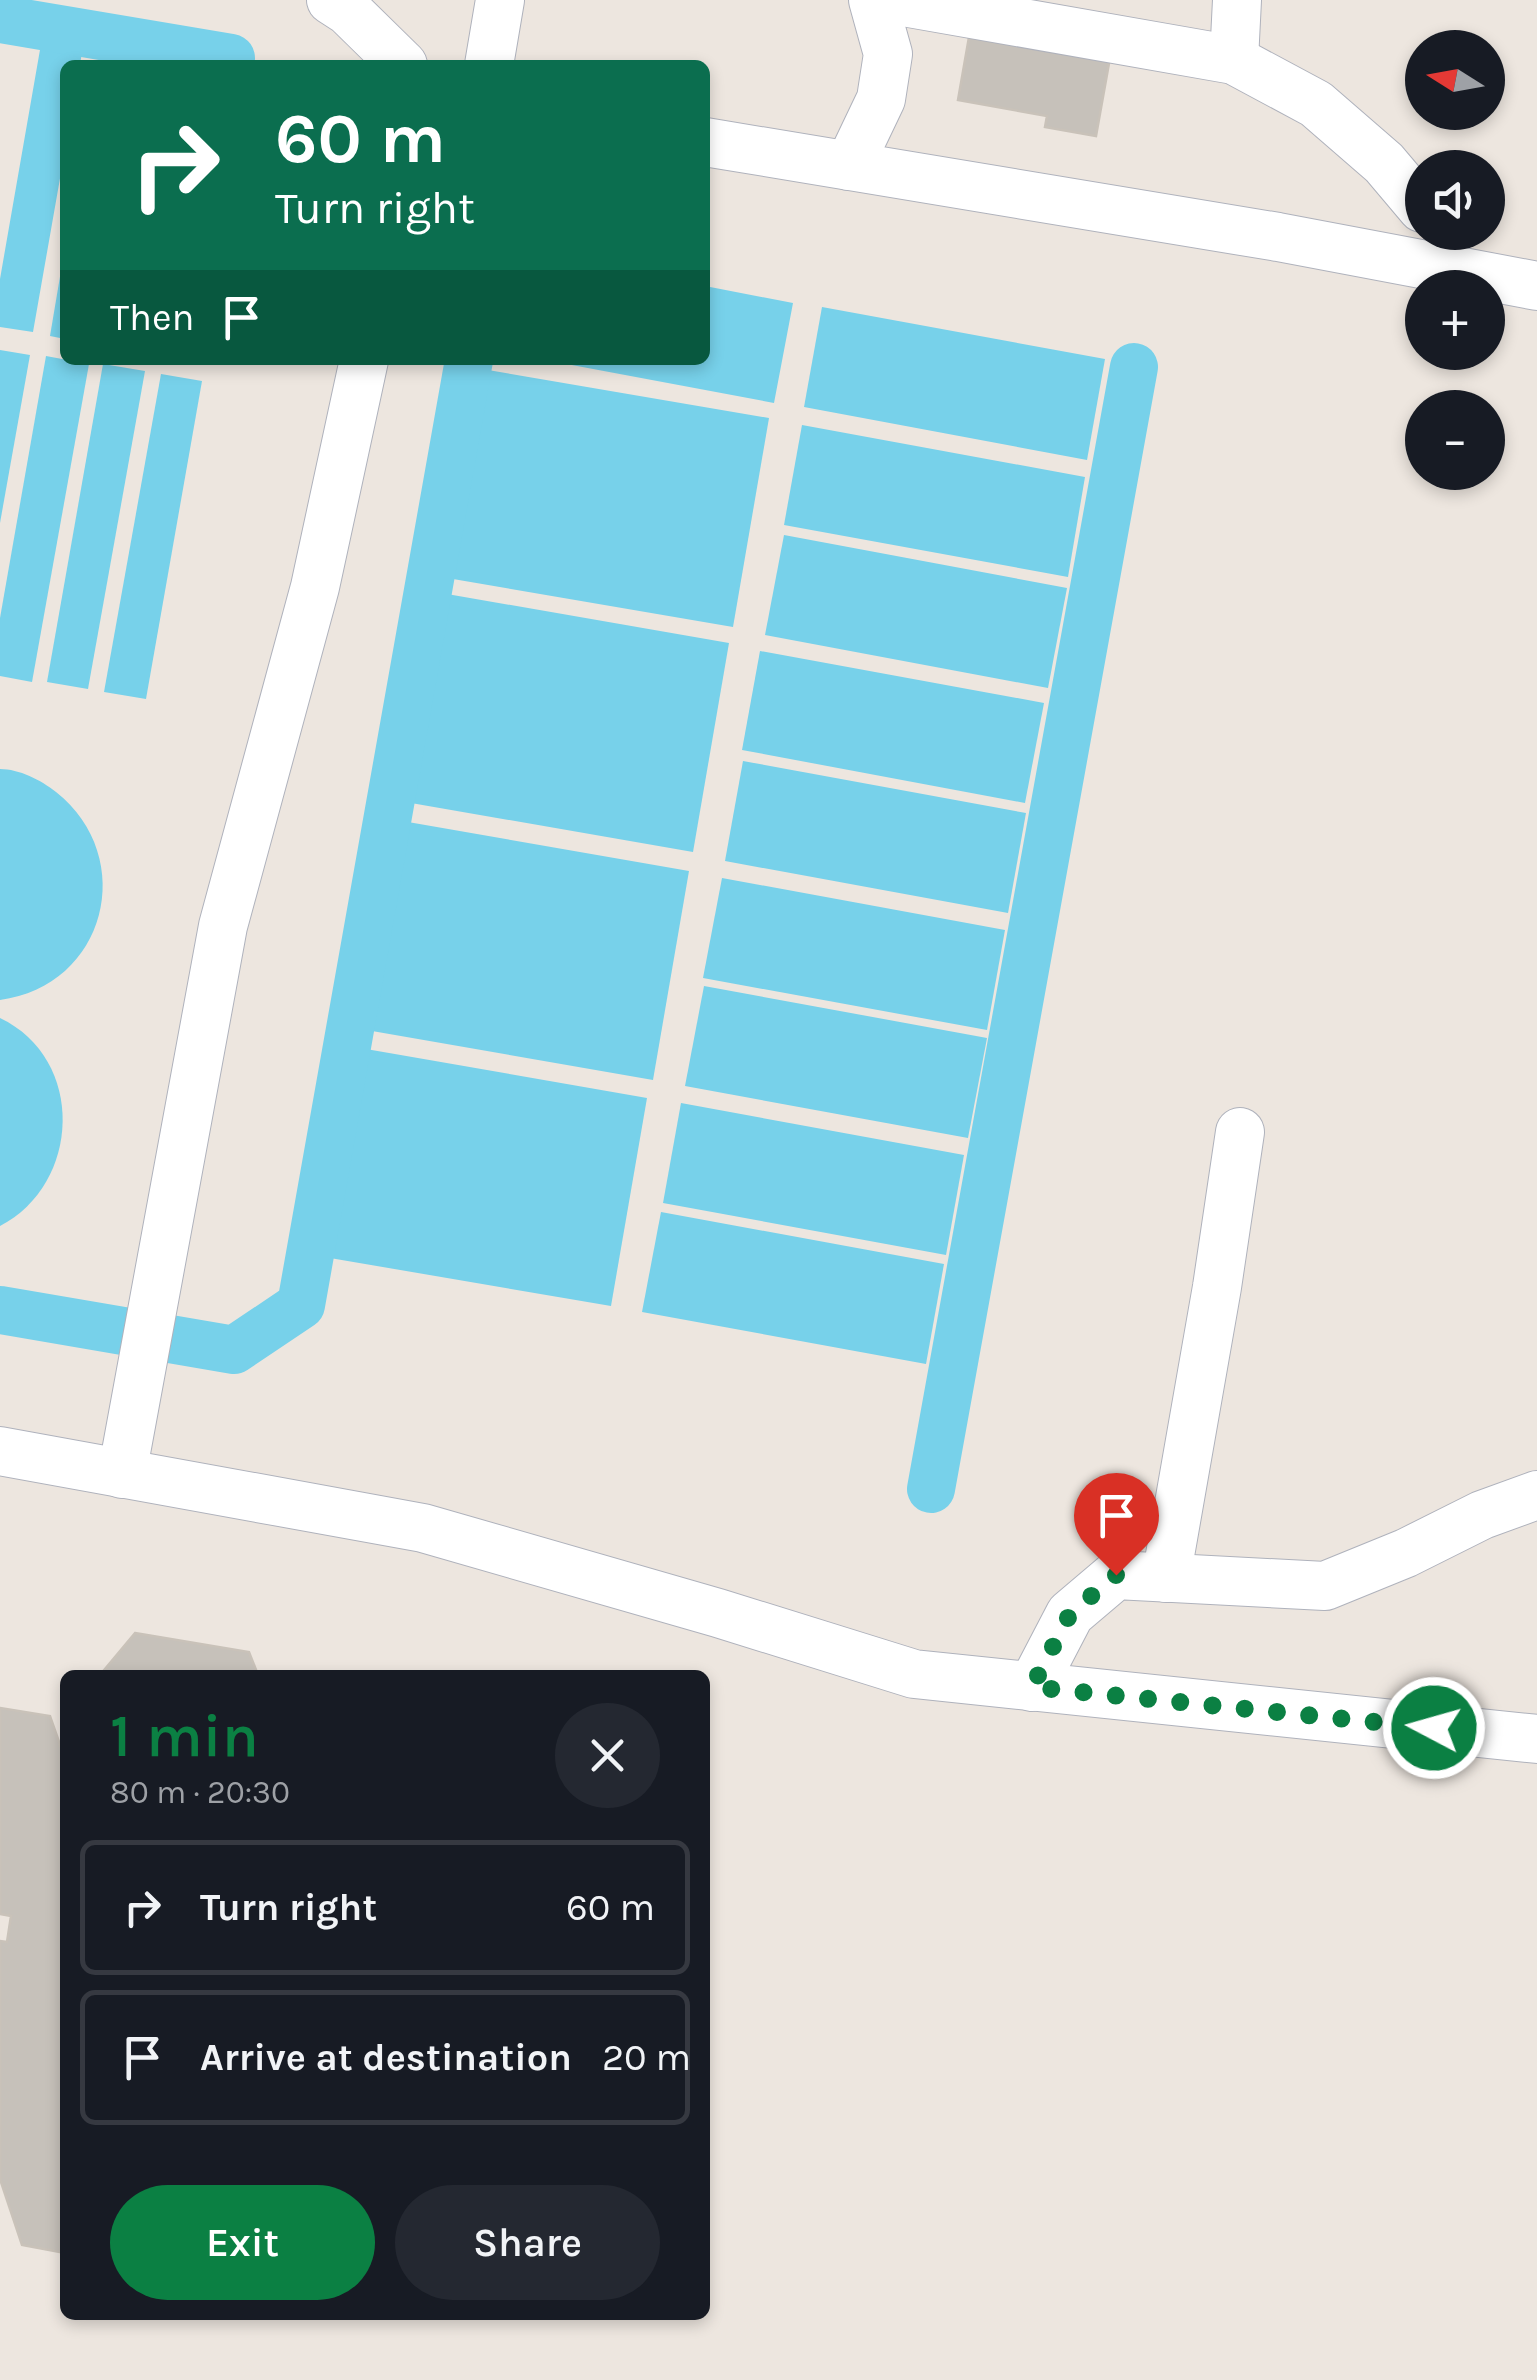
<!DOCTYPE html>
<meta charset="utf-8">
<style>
body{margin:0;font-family:Karla,sans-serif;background:#242831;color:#f1f3f6;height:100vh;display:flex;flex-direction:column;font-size:38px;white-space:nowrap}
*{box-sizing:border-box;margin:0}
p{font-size:32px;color:#9ea1a6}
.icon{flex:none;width:55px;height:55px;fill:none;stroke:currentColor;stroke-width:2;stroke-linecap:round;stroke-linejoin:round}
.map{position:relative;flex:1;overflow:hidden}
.details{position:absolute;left:60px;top:1670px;width:650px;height:650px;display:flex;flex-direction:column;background:#171b24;border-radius:15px;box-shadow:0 5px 15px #0003}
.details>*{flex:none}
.banner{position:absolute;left:60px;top:60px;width:650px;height:305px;border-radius:15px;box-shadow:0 5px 15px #0003;background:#0b6e4f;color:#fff;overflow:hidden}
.needle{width:65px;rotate:281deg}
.fabs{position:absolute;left:1405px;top:30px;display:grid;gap:20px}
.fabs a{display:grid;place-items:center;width:100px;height:100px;border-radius:50%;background:#171b24;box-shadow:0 5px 15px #0003;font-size:50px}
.pin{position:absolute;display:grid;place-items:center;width:85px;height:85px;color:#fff;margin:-102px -42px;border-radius:50% 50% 50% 0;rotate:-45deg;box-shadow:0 0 10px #0007}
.pin .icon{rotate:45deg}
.me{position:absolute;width:110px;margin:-55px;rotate:276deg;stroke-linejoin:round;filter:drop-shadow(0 0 8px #0008)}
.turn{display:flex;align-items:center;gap:35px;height:210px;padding:0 50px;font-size:45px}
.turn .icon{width:130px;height:130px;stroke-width:2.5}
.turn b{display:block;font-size:70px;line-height:85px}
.then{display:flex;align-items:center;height:95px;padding:0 50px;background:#0003;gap:20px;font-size:38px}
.round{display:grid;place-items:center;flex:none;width:105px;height:105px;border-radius:52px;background:#242831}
.overview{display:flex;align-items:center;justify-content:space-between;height:170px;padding:0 50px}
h1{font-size:60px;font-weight:600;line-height:75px;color:#0b8043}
.primary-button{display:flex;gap:20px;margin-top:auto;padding:20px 50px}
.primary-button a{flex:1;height:115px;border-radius:60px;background:#0b8043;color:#fff;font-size:40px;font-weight:600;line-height:115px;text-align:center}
.primary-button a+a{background:#242831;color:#f1f3f6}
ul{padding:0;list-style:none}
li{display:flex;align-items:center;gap:30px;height:135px;margin:0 20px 15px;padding:0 30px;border:5px solid #363941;border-radius:15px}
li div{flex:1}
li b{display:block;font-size:38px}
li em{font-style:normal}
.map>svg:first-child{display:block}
.water{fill:#77d1ea}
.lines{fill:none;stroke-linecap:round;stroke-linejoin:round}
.canal{stroke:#77d1ea;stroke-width:48}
.building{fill:#c6c1ba;stroke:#c9c2b9;stroke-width:2.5}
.minor-casing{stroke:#afb2bc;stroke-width:50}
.minor{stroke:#fff;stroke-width:48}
.route{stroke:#0b8043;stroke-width:18;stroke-dasharray:0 32.4}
</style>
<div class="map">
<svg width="1537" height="2380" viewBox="0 0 1537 2380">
<rect width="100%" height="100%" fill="#ede6df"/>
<!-- water -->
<g class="water">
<polygon points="41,44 82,52 80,65 65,65 65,150 33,332 0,327 0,279"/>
<polygon points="65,247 65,339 50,336"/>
<polygon points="705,286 793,303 774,403 545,360 705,360"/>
<polygon points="822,307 1105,359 1087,460 804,407"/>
<polygon points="0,350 30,355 0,523"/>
<polygon points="46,356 89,364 32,682 0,676 0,618"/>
<polygon points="103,364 145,371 88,689 47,682"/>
<polygon points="488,370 769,418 733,627 453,579"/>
<polygon points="161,374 202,381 146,699 104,692"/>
<polygon points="802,425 1085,477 1068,577 784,525"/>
<polygon points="784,535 1067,588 1048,688 765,635"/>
<polygon points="447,594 729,643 693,852 411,803"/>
<polygon points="760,651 1044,703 1025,803 742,750"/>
<polygon points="743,761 1026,813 1008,913 725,861"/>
<path d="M0,769C19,769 41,780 56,792C139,858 106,986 0,1000Z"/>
<polygon points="408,822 689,871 653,1080 372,1031"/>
<polygon points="722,878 1005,930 987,1030 703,978"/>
<polygon points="704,986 987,1038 968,1138 685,1086"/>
<path d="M0,1018C86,1059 81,1184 0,1226Z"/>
<polygon points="366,1049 647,1098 611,1306 330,1258"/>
<polygon points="681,1103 964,1155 946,1255 663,1203"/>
<polygon points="661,1212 944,1264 926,1364 642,1312"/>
</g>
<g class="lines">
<!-- canal -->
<g class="canal">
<polyline points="0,19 231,58"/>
<polyline points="0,1310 234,1350 301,1305 469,360"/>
<polyline points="931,1489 1134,367"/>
</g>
</g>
<!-- building -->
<g class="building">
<polygon points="969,37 1111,52 1096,136 1045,127 1047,116 958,100"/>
<polygon points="135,1633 249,1652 258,1675 100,1675"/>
<polygon points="0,1708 50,1716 65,1759 65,2253 22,2245 0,2179 0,1941 7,1942 11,1916 0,1914"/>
</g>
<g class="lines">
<!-- minor casing -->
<g class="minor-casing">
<g id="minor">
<polyline points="331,0 348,11 403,65"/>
<polyline points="892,0 1234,60 1316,104 1384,163 1422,208"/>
<polyline points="1234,60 1237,0"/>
<polyline points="489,65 500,0"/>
<polyline points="705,142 1278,237 1537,286"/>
<polyline points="849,166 881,99 888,54 873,0"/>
<polyline points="0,1451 423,1528 718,1613 914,1674 1537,1739"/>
<polyline points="122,1474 223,926 315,587 364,360"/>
<polyline points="1166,1578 1217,1287 1240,1132"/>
<polyline points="1032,1687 1070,1614 1116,1575 1325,1586 1406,1553 1482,1515 1537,1495"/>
</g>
</g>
<!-- minor -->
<use href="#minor" class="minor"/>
</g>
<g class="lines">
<!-- route -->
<polyline class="route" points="1116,1575 1070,1614 1032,1687 1434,1728"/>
</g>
</svg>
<div class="fabs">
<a><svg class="needle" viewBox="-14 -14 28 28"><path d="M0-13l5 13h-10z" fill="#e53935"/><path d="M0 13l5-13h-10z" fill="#9ea1a6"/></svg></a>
<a><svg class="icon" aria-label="sound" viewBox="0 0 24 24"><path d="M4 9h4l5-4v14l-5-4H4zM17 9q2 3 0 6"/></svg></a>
<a>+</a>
<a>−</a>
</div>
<div class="pin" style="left:1116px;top:1575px;background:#d93025"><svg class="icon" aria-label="arrive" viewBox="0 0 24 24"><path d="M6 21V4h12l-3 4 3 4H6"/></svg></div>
<svg class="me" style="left:1434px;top:1728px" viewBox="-20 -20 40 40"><circle r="17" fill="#0b8043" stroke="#fff" stroke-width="3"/><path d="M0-11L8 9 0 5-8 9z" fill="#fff"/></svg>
<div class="banner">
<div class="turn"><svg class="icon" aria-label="right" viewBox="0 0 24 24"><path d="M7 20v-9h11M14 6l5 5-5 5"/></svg><div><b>60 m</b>Turn right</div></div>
<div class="then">Then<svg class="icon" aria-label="arrive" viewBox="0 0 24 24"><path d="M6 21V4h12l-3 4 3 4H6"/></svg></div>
</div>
<section class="details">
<div class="overview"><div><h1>1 min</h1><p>80 m · 20:30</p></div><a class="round"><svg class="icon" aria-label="close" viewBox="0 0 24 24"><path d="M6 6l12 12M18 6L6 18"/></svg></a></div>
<ul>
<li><svg class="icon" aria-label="right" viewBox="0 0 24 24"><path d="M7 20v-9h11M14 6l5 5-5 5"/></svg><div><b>Turn right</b></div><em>60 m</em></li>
<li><svg class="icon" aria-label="arrive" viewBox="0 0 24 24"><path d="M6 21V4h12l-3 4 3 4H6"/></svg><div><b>Arrive at destination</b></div><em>20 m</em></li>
</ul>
<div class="primary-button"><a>Exit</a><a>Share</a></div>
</section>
</div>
